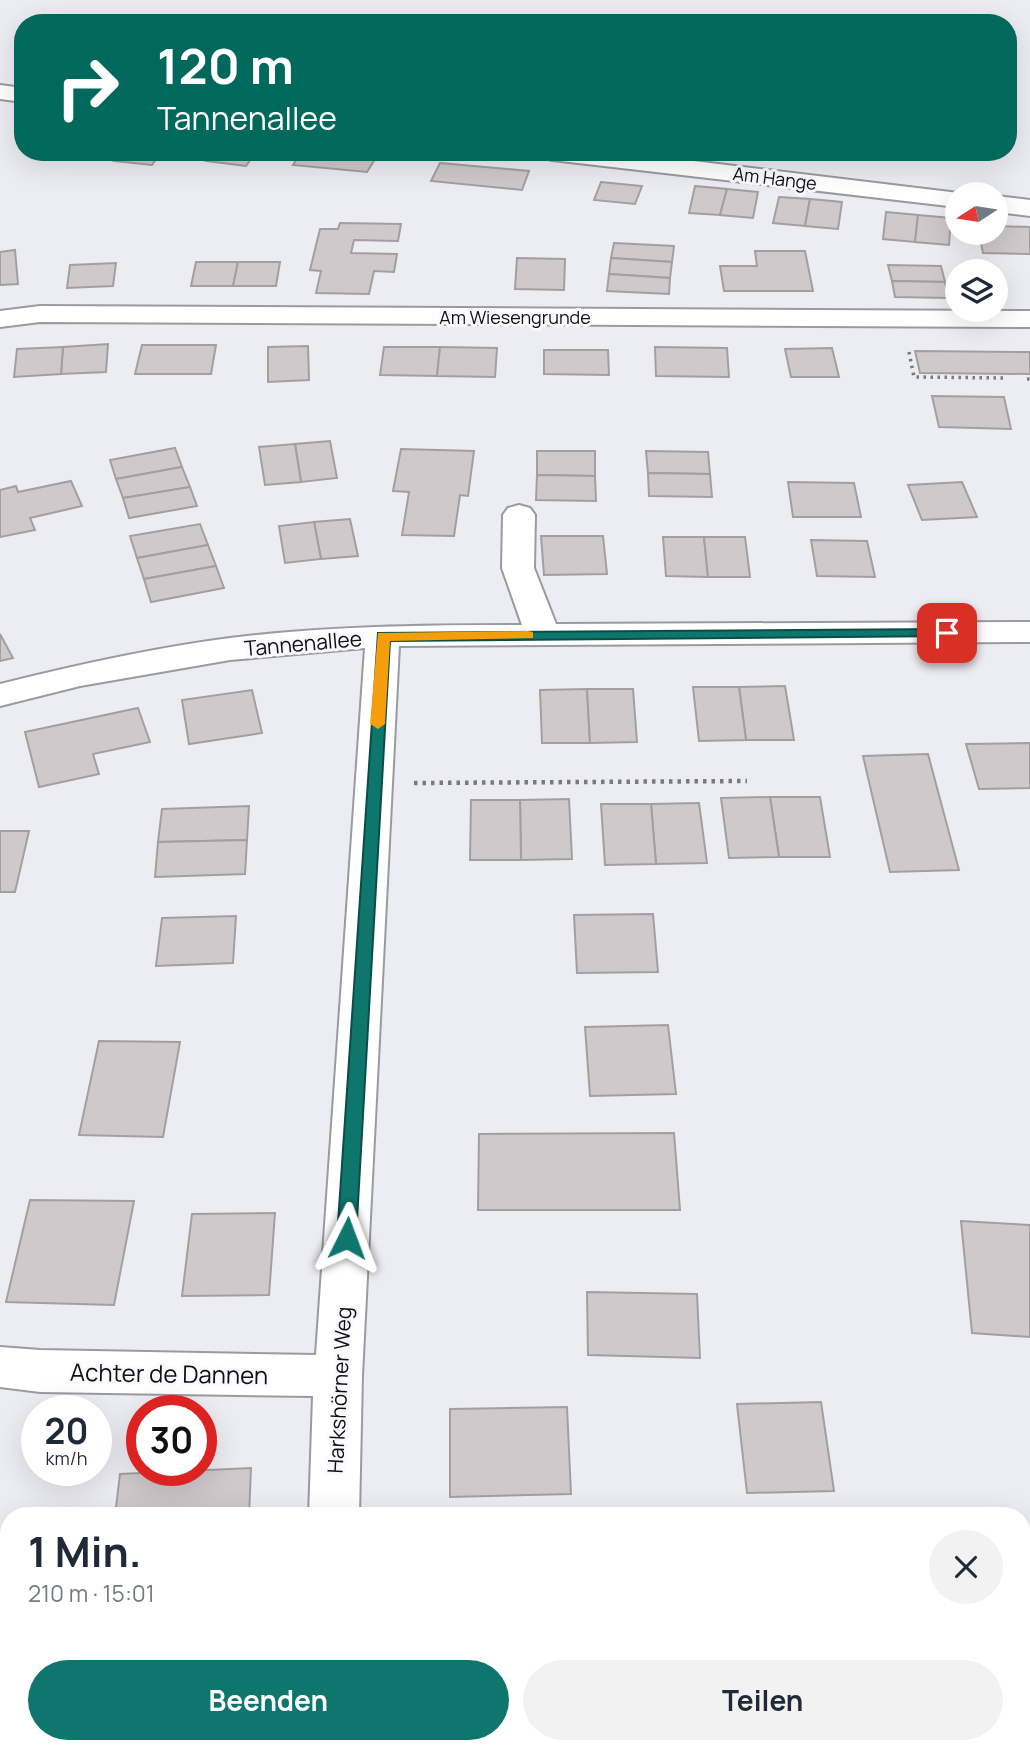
<!DOCTYPE html>
<html lang="de">
<meta charset="utf-8">
<style>
body{margin:0;font-family:Manrope,sans-serif;background:#f2f2f3;color:#1f2937;height:100vh;display:flex;flex-direction:column;font-size:26px;white-space:nowrap}
*{box-sizing:border-box;margin:0}
p{font-size:23px;color:#747a83}
.icon{flex:none;width:38px;height:38px;fill:none;stroke:currentColor;stroke-width:2;stroke-linecap:round;stroke-linejoin:round}
.map{position:relative;flex:1;overflow:hidden}
.side{position:absolute;left:0px;top:1507px;width:1031px;height:247px;display:flex;flex-direction:column;background:#fff;border-radius:28px 28px 0 0;box-shadow:0 7px 28px #0002}
.side>*{flex:none}
.guide{position:absolute;left:14px;top:14px;width:1003px;height:147px;border-radius:28px;box-shadow:0 7px 28px #0002;background:#00695c;color:#fff;overflow:hidden}
.needle{width:46px;rotate:258deg}
.buttons{position:absolute;left:945px;top:182px;display:grid;gap:14px}
.buttons a{display:grid;place-items:center;width:63px;height:63px;border-radius:50%;background:#fff;box-shadow:0 7px 28px #0002;font-size:35px}
.speed{position:absolute;left:21px;top:1395px;display:flex;gap:14px;font-size:35px;font-weight:700;text-align:center}
.speed>*{display:grid;place-content:center;width:91px;height:91px;border-radius:50%;background:#fff;box-shadow:0 7px 28px #0002;line-height:1}
.speed small{font-size:18px;font-weight:400}
.speed .limit{border:10px solid #d22;background:#fff;color:#111}
.pin{position:absolute;display:grid;place-items:center;width:60px;height:60px;color:#fff;margin:-30px;border-radius:14px;box-shadow:0 4px 10px #0006}
.me{position:absolute;width:77px;margin:-38px;rotate:3deg;stroke-linejoin:round;filter:drop-shadow(0 0 5px #0008)}
.turn{display:flex;align-items:center;gap:24px;height:147px;padding:0 28px;font-size:32px}
.turn .icon{width:91px;height:91px;stroke-width:2.5}
.turn b{display:block;font-size:49px;line-height:60px}
.round{display:grid;place-items:center;flex:none;width:74px;height:74px;border-radius:37px;background:#f2f2f3}
.summary{display:flex;align-items:center;justify-content:space-between;height:119px;padding:0 28px}
h1{font-size:42px;font-weight:700;line-height:52px}
.cta{display:flex;gap:14px;margin-top:auto;padding:14px 28px}
.cta a{flex:1;height:80px;border-radius:42px;background:#0f766e;color:#fff;font-size:28px;font-weight:700;line-height:80px;text-align:center}
.cta a+a{background:#f2f2f3;color:#1f2937}
.map>svg:first-child{display:block}
.building{fill:#d0c9cc;stroke:#a59ea1;stroke-width:2}
.lines{fill:none;stroke-linecap:round;stroke-linejoin:round}
.minor-casing{stroke:#9a9aa1;stroke-width:4}
.path-far1{stroke:#79797e;stroke-width:3.5;stroke-dasharray:2.5 4.5;stroke-linecap:butt}
.path{stroke:#79797e;stroke-width:4.5;stroke-dasharray:3.5 5;stroke-linecap:butt}
.minor{fill:#fff;fill-rule:evenodd}
.route{fill:#0f766e;stroke:#0a4d48;stroke-width:2}
.slow{fill:#f59e0b}
.labels{text-anchor:middle;dominant-baseline:central;stroke-width:6;stroke-linejoin:round;paint-order:stroke}
.far-street-label{font-size:18px;fill:#101012;stroke:#fafafe}
.street-label{font-size:21px;fill:#101012;stroke:#fafafe}
.near-street-label{font-size:24px;fill:#101012;stroke:#fafafe}
</style>
<div class="map">
<svg width="1030" height="1752" viewBox="0 0 1030 1752">
<rect width="100%" height="100%" fill="#ececf3"/>
<!-- building -->
<g class="building">
<polygon points="121,152 161,152 152,165 114,161"/>
<polygon points="213,152 256,152 246,166 206,161"/>
<polygon points="301,152 338,152 377,156 367,172 293,165"/>
<polygon points="440,163 529,171 522,190 431,181"/>
<polygon points="601,182 642,186 635,204 594,200"/>
<polygon points="695,186 727,189 720,215 689,213"/>
<polygon points="727,189 758,192 753,218 720,215"/>
<polygon points="779,197 810,199 805,226 773,223"/>
<polygon points="810,199 842,202 838,229 805,226"/>
<polygon points="886,212 918,215 915,242 883,239"/>
<polygon points="918,215 951,218 949,245 915,242"/>
<polygon points="340,223 401,224 398,241 354,240 351,253 397,254 394,272 374,271 369,294 316,293 321,271 310,270 320,229 338,229"/>
<polygon points="996,226 1030,227 1030,254 983,253 979,233 996,233"/>
<polygon points="614,243 674,246 672,262 611,258"/>
<polygon points="15,250 18,284 0,285 0,252"/>
<polygon points="755,251 805,251 813,291 724,291 720,266 757,266"/>
<polygon points="517,258 565,259 564,290 515,289"/>
<polygon points="611,258 672,262 670,278 609,274"/>
<polygon points="196,262 238,262 233,286 191,286"/>
<polygon points="238,262 280,262 276,286 233,286"/>
<polygon points="116,263 113,286 67,288 70,265"/>
<polygon points="888,265 941,266 945,282 892,281"/>
<polygon points="609,274 670,278 669,294 607,291"/>
<polygon points="892,281 945,282 948,298 895,297"/>
<polygon points="108,344 106,372 61,374 63,347"/>
<polygon points="142,345 216,345 211,374 135,374"/>
<polygon points="308,346 309,380 268,382 268,347"/>
<polygon points="63,347 61,374 14,377 17,349"/>
<polygon points="384,347 440,347 437,376 380,375"/>
<polygon points="440,347 497,348 495,377 437,376"/>
<polygon points="655,347 727,348 729,377 656,376"/>
<polygon points="832,348 839,377 791,377 785,349"/>
<polygon points="544,350 608,350 609,375 544,374"/>
<polygon points="915,351 1030,352 1030,374 920,373"/>
<polygon points="932,396 1004,397 1011,429 939,427"/>
<polygon points="330,441 337,478 301,482 295,444"/>
<polygon points="295,444 301,482 265,485 259,447"/>
<polygon points="175,448 182,467 116,479 110,460"/>
<polygon points="401,449 474,451 468,496 460,495 454,536 402,535 409,492 393,491"/>
<polygon points="537,451 595,451 595,476 537,475"/>
<polygon points="646,451 708,452 710,474 648,473"/>
<polygon points="182,467 190,487 123,498 116,479"/>
<polygon points="648,473 710,474 712,497 649,496"/>
<polygon points="537,475 595,476 596,501 536,500"/>
<polygon points="71,481 82,506 30,518 35,530 0,537 0,490 16,486 18,492"/>
<polygon points="788,482 854,483 861,517 793,517"/>
<polygon points="962,482 977,517 922,520 908,485"/>
<polygon points="190,487 197,506 129,518 123,498"/>
<polygon points="350,519 358,556 321,559 314,522"/>
<polygon points="314,522 321,559 285,563 279,526"/>
<polygon points="200,524 208,545 137,558 130,536"/>
<polygon points="541,536 603,536 607,574 544,575"/>
<polygon points="663,537 704,537 708,577 666,576"/>
<polygon points="704,537 745,537 750,577 708,577"/>
<polygon points="811,540 867,541 875,577 817,576"/>
<polygon points="208,545 216,566 144,579 137,558"/>
<polygon points="216,566 224,588 151,602 144,579"/>
<polygon points="0,634 13,658 0,661"/>
<polygon points="785,686 794,740 746,740 739,687"/>
<polygon points="693,687 739,687 746,740 699,741"/>
<polygon points="587,689 590,743 542,743 540,690"/>
<polygon points="587,689 633,689 637,742 590,743"/>
<polygon points="252,690 262,733 189,744 182,700"/>
<polygon points="138,708 150,742 93,754 99,774 39,787 25,732"/>
<polygon points="1030,743 1030,788 979,789 966,744"/>
<polygon points="928,754 959,870 890,872 863,756"/>
<polygon points="770,797 820,797 830,857 779,857"/>
<polygon points="770,797 779,857 729,858 721,798"/>
<polygon points="569,799 572,859 521,860 520,800"/>
<polygon points="471,800 520,800 521,860 470,860"/>
<polygon points="699,803 707,863 656,864 651,804"/>
<polygon points="601,804 651,804 656,864 605,865"/>
<polygon points="249,806 247,840 158,842 162,809"/>
<polygon points="0,831 29,831 15,892 0,892"/>
<polygon points="247,840 245,874 155,877 158,842"/>
<polygon points="653,914 658,972 577,973 574,915"/>
<polygon points="236,916 233,963 156,966 162,918"/>
<polygon points="668,1025 676,1094 590,1096 585,1027"/>
<polygon points="99,1041 180,1042 163,1137 79,1135"/>
<polygon points="674,1133 680,1210 478,1210 479,1134"/>
<polygon points="30,1200 134,1201 114,1305 6,1302"/>
<polygon points="275,1213 269,1295 182,1296 192,1214"/>
<polygon points="961,1221 1030,1225 1030,1337 972,1333"/>
<polygon points="587,1292 697,1294 700,1358 588,1355"/>
<polygon points="821,1402 834,1491 747,1493 737,1404"/>
<polygon points="567,1407 571,1494 450,1497 450,1409"/>
<polygon points="251,1468 249,1516 115,1516 120,1474"/>
<rect x="460" y="1745" width="118" height="7"/>
</g>
<g class="lines">
<!-- minor casing -->
<g class="minor-casing">
<g id="minor">
<polygon points="0,85 23,88 23,102 0,99"/>
<polygon points="540,152 619,152 967,194 957,194 957,207 552,160 543,157"/>
<polygon points="996,196 1030,200 1030,216 996,212"/>
<polygon points="40,306 1030,311 1030,327 40,322 0,327 0,311"/>
<path d="M519,505L530,508L535,515L534,568L556,624L1030,622V642L399,646L362,1376L359,1516H309L313,1396L40,1392L0,1387V1347L40,1350L316,1355L365,648L230,660L80,686L0,706V684C76,665 152,648 230,638C327,626 425,625 522,625L502,568L503,515L508,508Z"/>
<rect x="299" y="1745" width="54" height="7"/>
</g>
</g>
<!-- path-far1 -->
<g class="path-far1">
<polyline points="909,352 914,377 1006,378"/>
<polyline points="1027,379 1030,379"/>
</g>
<!-- path -->
<polyline class="path" points="414,783 747,781"/>
<!-- minor -->
<use href="#minor" class="minor"/>
</g>
<!-- route -->
<polygon class="route" points="947,629 954,633 952,636 390,641 356,1238 353,1244 340,1244 337,1238 378,633"/>
<!-- slow -->
<polygon class="slow" points="528,631 533,632 533,638 390,641 385,724 378,729 370,724 378,633"/>
<g class="labels">
<!-- far-street labels -->
<g class="far-street-label">
<text transform="translate(775 178) rotate(7)">Am Hange</text>
<text x="515" y="317">Am Wiesengrunde</text>
</g>
<!-- street labels -->
<g class="street-label">
<text transform="translate(303 643) rotate(-5)">Tannenallee</text>
<text transform="translate(339 1390) rotate(-87)">Harkshörner Weg</text>
</g>
<!-- near-street labels -->
<g class="near-street-label">
<text transform="translate(169 1373) rotate(1)">Achter de Dannen</text>
</g>
</g>
</svg>
<div class="buttons">
<a><svg class="needle" viewBox="-14 -14 28 28"><path d="M0-13l5 13h-10z" fill="#e53935"/><path d="M0 13l5-13h-10z" fill="#747a83"/></svg></a>
<a><svg class="icon" aria-label="layers" viewBox="0 0 24 24"><path d="M12 4l9 5-9 5-9-5zM3 14l9 5 9-5"/></svg></a>
</div>
<div class="speed"><div>20<small>km/h</small></div><div class="limit">30</div></div>
<div class="pin" style="left:947px;top:633px;background:#d93025"><svg class="icon" aria-label="arrive" viewBox="0 0 24 24"><path d="M6 21V4h12l-3 4 3 4H6"/></svg></div>
<svg class="me" style="left:347px;top:1238px" viewBox="-20 -20 40 40"><path d="M0-17L14 15 0 8-14 15z" fill="#0f766e" stroke="#fff" stroke-width="4"/></svg>
<div class="guide">
<div class="turn"><svg class="icon" aria-label="right" viewBox="0 0 24 24"><path d="M7 20v-9h11M14 6l5 5-5 5"/></svg><div><b>120 m</b>Tannenallee</div></div>
</div>
<section class="side">
<div class="summary"><div><h1>1 Min.</h1><p>210 m · 15:01</p></div><a class="round"><svg class="icon" aria-label="close" viewBox="0 0 24 24"><path d="M6 6l12 12M18 6L6 18"/></svg></a></div>
<div class="cta"><a>Beenden</a><a>Teilen</a></div>
</section>
</div>
